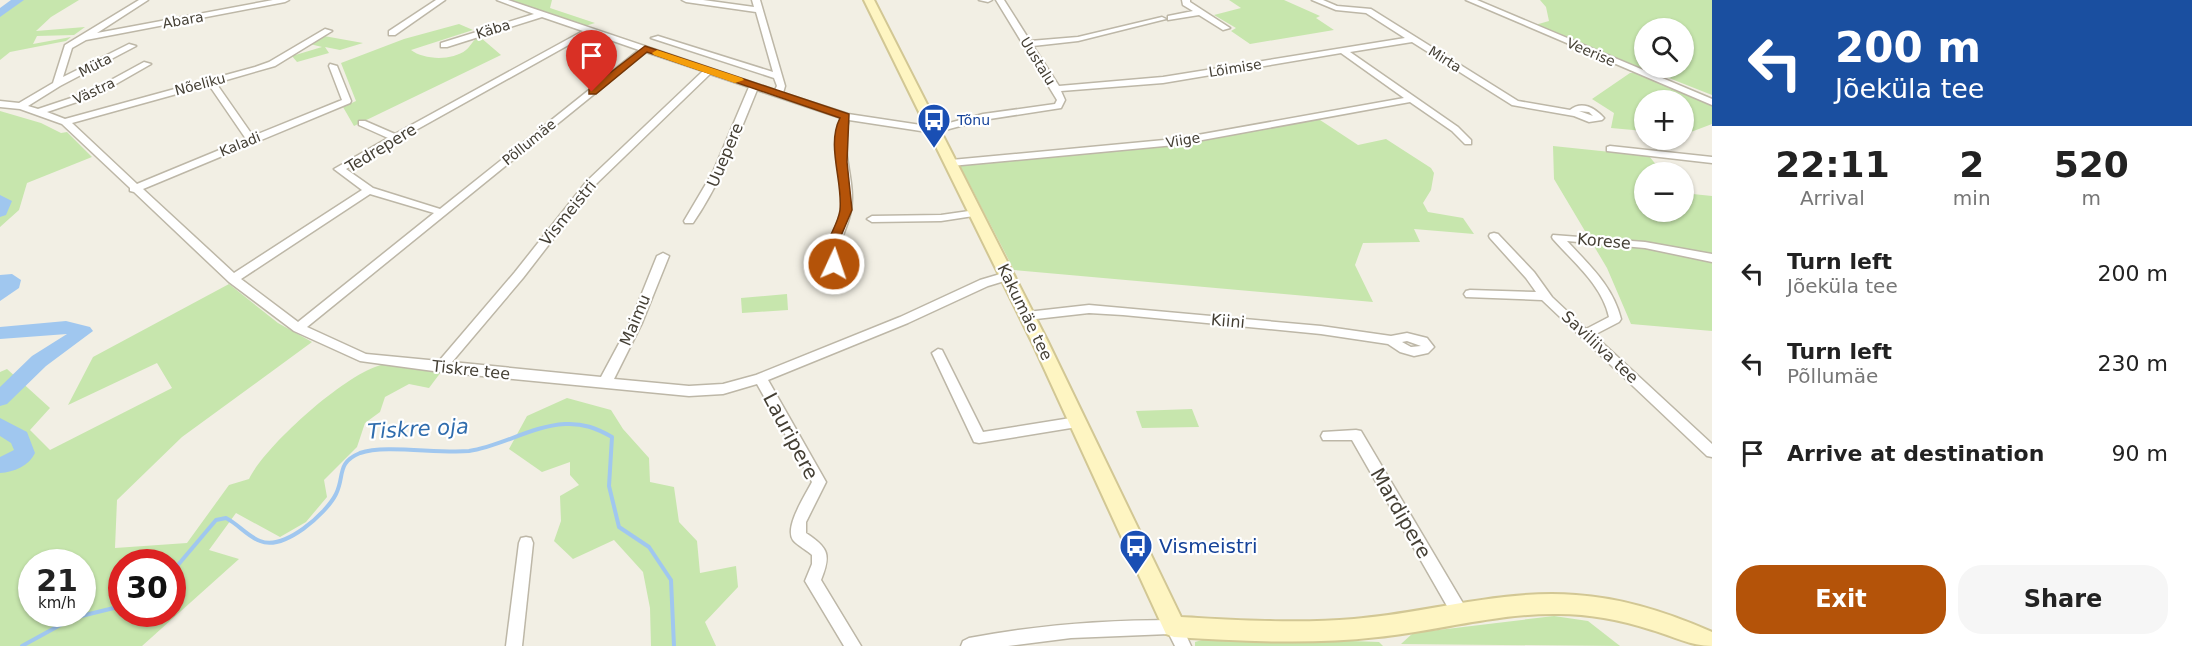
<!DOCTYPE html>
<meta charset="utf-8">
<style>
body{margin:0;font-family:"DejaVu Sans",sans-serif;background:#f6f6f6;color:#222;height:100vh;display:flex;flex-direction:column;font-size:22px;white-space:nowrap}
*{box-sizing:border-box;margin:0}
p{font-size:20px;color:#767676}
.icon{flex:none;width:33px;height:33px;fill:none;stroke:currentColor;stroke-width:2;stroke-linecap:round;stroke-linejoin:round}
.map{position:relative;flex:1;overflow:hidden}
.panel{display:flex;flex-direction:column;background:#fff;width:480px}
.panel>*{flex:none}
.guide{background:#1a4fa0;color:#fff;overflow:hidden}
.buttons{position:absolute;left:1634px;top:18px;display:grid;gap:12px}
.buttons a{display:grid;place-items:center;width:60px;height:60px;border-radius:50%;background:#fff;box-shadow:0 2px 4px #0004;font-size:30px}
.speed{position:absolute;left:18px;top:549px;display:flex;gap:12px;font-size:30px;font-weight:700;text-align:center}
.speed>*{display:grid;place-content:center;width:78px;height:78px;border-radius:50%;background:#fff;box-shadow:0 2px 4px #0004;line-height:1}
.speed small{font-size:15px;font-weight:400}
.speed .limit{border:9px solid #d22;background:#fff;color:#111}
.pin{position:absolute;display:grid;place-items:center;width:51px;height:51px;color:#fff;margin:-62px -26px;border-radius:50% 50% 50% 0;rotate:-45deg;box-shadow:0 0 6px #0007}
.pin .icon{rotate:45deg}
.me{position:absolute;width:66px;margin:-33px;rotate:3deg;stroke-linejoin:round;filter:drop-shadow(0 0 4px #0008)}
.turn{display:flex;align-items:center;gap:21px;height:126px;padding:0 24px;font-size:27px}
.turn .icon{width:78px;height:78px;stroke-width:2.5}
.turn b{display:block;font-size:42px;line-height:51px}
.eta{display:flex;justify-content:space-evenly;align-items:center;height:102px;text-align:center}
.eta b{font-size:36px;font-weight:700;line-height:42px}
.button{display:flex;gap:12px;margin-top:auto;padding:12px 24px}
.button a{flex:1;height:69px;border-radius:24px;background:#b45309;color:#fff;font-size:24px;font-weight:700;line-height:69px;text-align:center}
.button a+a{background:#f6f6f6;color:#222}
ul{padding:0;list-style:none}
li{display:flex;align-items:center;gap:18px;height:90px;padding:0 24px}
li div{flex:1}
li b{display:block;font-size:22px}
li em{font-style:normal}
main{display:flex;flex:1;min-height:0}
.map>svg:first-child{display:block}
.green{fill:#c7e6ad;fill-rule:evenodd}
.lines{fill:none;stroke-linecap:round;stroke-linejoin:round}
.stream{stroke:#a0c7ef;stroke-width:4}
.river{fill:#a0c7ef;fill-rule:evenodd}
.street-casing{stroke:#bdb7a7;stroke-width:3}
.secondary-casing{stroke:#d2c794;stroke-width:4}
.street{fill:#fff;fill-rule:evenodd}
.secondary{fill:#fef5c2;fill-rule:evenodd}
.route{fill:#b45309;stroke:#753606;stroke-width:1.5}
.slow{fill:#f59e0b}
.labels{text-anchor:middle;dominant-baseline:central;stroke-width:4.5;stroke-linejoin:round;paint-order:stroke}
.far-street-label{font-size:14px;fill:#443f34;stroke:#fff}
.far-transit-label{font-size:14px;fill:#164399;stroke:#fff;text-anchor:start}
.street-label{font-size:16px;fill:#443f34;stroke:#fff}
.near-street-label{font-size:20px;fill:#443f34;stroke:#fff}
.near-transit-label{font-size:20px;fill:#164399;stroke:#fff;text-anchor:start}
.near-water-label{font-size:21px;font-style:italic;fill:#2f6cad;stroke:#fff}
</style>
<main>
<div class="map">
<svg width="1712" height="646" viewBox="0 0 1712 646">
<rect width="100%" height="100%" fill="#f2efe4"/>
<!-- green -->
<g class="green">
<polygon points="23,0 79,0 51,17 36,31 85,27 74,35 37,36 33,44 71,37 66,41 10,52 0,60 0,16"/>
<polygon points="508,0 552,0 550,8 595,23 585,26"/>
<polygon points="1229,0 1284,0 1320,16 1316,18 1334,30 1250,44 1231,31 1236,28 1214,15 1241,8"/>
<path d="M1540,0H1712V95L1646,69H1636L1535,25L1549,21L1546,7ZM1644,28H1683V68H1644Z"/>
<path d="M459,24L473,30L411,50C424,60 452,61 466,50C472,45 472,40 480,37L501,55L354,126L343,107L356,101L341,63L404,39Z"/>
<polygon points="324,36 363,43 340,50 325,47 329,53 297,62 292,56 322,47 310,44"/>
<polygon points="1630,73 1635,73 1712,106 1712,124 1683,135 1683,100 1644,100 1644,131 1611,128 1614,113 1592,99"/>
<polygon points="0,111 41,123 61,133 67,132 92,157 27,183 19,210 0,227"/>
<polygon points="1317,118 1358,145 1386,139 1431,168 1434,173 1431,190 1423,203 1428,212 1463,218 1474,234 1414,229 1420,242 1363,243 1355,265 1373,302 1014,270 959,164 1148,147"/>
<polygon points="1553,146 1649,156 1662,172 1644,172 1644,212 1683,212 1683,193 1712,196 1712,331 1631,324 1607,268 1554,179"/>
<path d="M229,284L278,323L312,342L182,437L117,500L115,548L187,543L229,485L249,479C265,446 345,374 381,365C394,362 426,370 441,372L429,388L409,384L385,397L380,412L365,423L357,447L324,480L327,497L306,522L280,537L236,513L209,550L239,559L142,646H0V372L7,369L50,408L30,430L50,450L172,388L157,363L68,405L93,357ZM32,562H82V614H32ZM122,562H172V614H122Z"/>
<polygon points="787,294 788,310 742,313 741,298"/>
<polygon points="567,398 611,410 623,429 649,458 650,482 674,487 679,522 697,541 700,573 736,566 738,587 705,622 716,646 651,646 650,608 643,572 614,540 573,559 554,541 561,521 560,496 579,485 570,475 570,462 542,472 509,449 527,416"/>
<polygon points="1192,409 1199,427 1142,428 1136,411"/>
<polygon points="1554,616 1588,621 1620,646 1401,644 1413,633"/>
<polygon points="1216,636 1379,642 1383,646 1195,646 1195,642"/>
</g>
<g class="lines">
<!-- stream -->
<g class="stream">
<path d="M172,572L216,520L226,518C238,524 247,536 260,541C284,551 326,514 336,494C345,476 336,463 360,453C385,444 438,454 469,451C502,446 531,426 565,424C583,423 596,428 612,437L609,486L619,527L649,547L671,580L674,646"/>
<polyline points="22,646 73,618 122,606"/>
</g>
<!-- river -->
<g class="river">
<polygon points="11,0 24,0 0,17 0,8"/>
<polygon points="0,195 12,201 6,215 0,217"/>
<polygon points="12,274 21,280 19,288 0,301 0,275"/>
<polygon points="66,321 90,327 93,331 46,366 7,404 0,406 0,387 32,356 67,334 0,339 0,327"/>
<path d="M0,418L27,432L35,453C29,466 14,472 0,473V457L14,450L11,443L0,436Z"/>
</g>
<!-- street casing -->
<g class="street-casing">
<g id="street">
<path d="M139,0H148L97,33L273,0H289L285,2L86,40L72,48L63,77L129,44L136,46L60,86L28,106L38,109L89,92L144,62L151,64L95,96L47,112L65,119L255,67L269,62L325,29L332,31L275,66L216,83L253,136L342,100L329,66L330,64L337,66L351,101L350,103L143,189L234,273L362,190L334,169L388,138L359,125V121H365L395,134L583,31L542,17L447,47H441V43L534,14L497,0H508L775,90L777,86L774,78L651,38L658,36L773,72L756,12L686,2L682,0H703L754,7L752,0H760L785,86L783,93L848,114L934,127L983,114L1055,104L1057,100L996,0H1004L1030,41L1078,37L1162,17L1166,19L1078,41L1033,46L1059,86L1163,77L1405,38L1366,13L1336,10L1312,0H1323L1337,6L1371,9L1518,101L1570,110C1582,100 1595,108 1604,118L1602,120L1589,122L1574,116L1512,105L1412,42L1350,52L1458,127L1471,140V144H1465L1452,131L1410,102L1175,145L951,166L946,163L951,160L1175,139L1404,98L1341,53L1163,83L1061,91L1065,100L1061,108L983,120L934,133L849,120C839,150 856,179 851,210C848,230 835,243 840,264L834,268L828,264C824,243 837,230 841,211C847,179 829,150 841,118L757,90C738,136 721,182 693,223H685L684,221L713,172L749,87L710,74L595,185L523,278L452,362L601,377L630,323L657,256L663,253L669,256L642,323L614,379L689,386L723,384L756,375L900,317L980,280L1007,272L1011,273L1013,276L1011,279L988,286L908,323L768,380L826,482L806,522V533C829,548 831,555 821,580L861,646H844L805,581L812,564V555C807,550 798,546 793,540C784,527 806,494 812,482L757,384L723,394L689,396L441,372L360,361L294,331L229,282L134,192L130,191V188L62,124L20,109L0,107V101L19,103L53,83L65,45ZM590,33L639,50L440,209L373,188L346,169ZM646,52L703,71L587,181L515,272L439,361L366,354L307,327ZM209,85L246,139L137,184L72,123ZM1579,111L1589,112L1593,116ZM370,194L434,213L298,322L241,279Z"/>
<polygon points="436,0 445,0 395,35 389,35 389,31"/>
<polygon points="979,0 992,0 988,2"/>
<polygon points="1182,0 1190,0 1190,2 1230,28 1223,30 1199,15 1168,20 1168,16 1193,11 1183,5"/>
<polygon points="1466,0 1477,0 1712,99 1712,105"/>
<polygon points="1610,146 1712,157 1712,163 1607,151 1607,147"/>
<polygon points="976,210 981,213 980,215 941,221 872,222 867,219 872,216 941,215"/>
<path d="M1494,233L1498,234L1534,272L1552,297L1586,329L1609,317C1602,285 1574,263 1553,239L1552,237L1553,235L1645,242L1712,254V262L1645,248L1567,241C1589,265 1613,286 1621,319L1619,322L1594,335L1712,444V457L1707,456L1542,300L1466,297L1464,294L1466,291L1470,290L1536,292L1526,278L1490,238L1489,236L1490,234Z"/>
<path d="M1089,305L1321,326L1391,336L1407,333L1427,338L1434,347L1428,353L1414,356L1400,352L1388,344L1321,334L1123,315L1089,313L1027,320L1021,316L1027,312ZM1407,341L1421,346L1411,347L1402,342Z"/>
<polygon points="938,349 942,350 983,432 1077,417 1082,418 1084,422 1082,426 1077,427 979,443 974,442 932,353"/>
<polygon points="1356,430 1361,431 1467,610 1469,615 1467,620 1461,622 1455,620 1352,440 1323,440 1321,436 1323,432"/>
<polygon points="526,537 531,538 533,543 522,646 506,646 519,543 521,538"/>
<path d="M1174,620L1180,622L1191,646H1175L1169,634L1071,638L1008,646H961L963,641L969,638C1037,625 1105,620 1174,620Z"/>
</g>
</g>
<!-- secondary casing -->
<g class="secondary-casing">
<path id="secondary" d="M864,0H874L1048,342L1181,617C1238,620 1296,624 1354,619C1427,613 1502,589 1576,595C1623,598 1669,613 1712,632V646C1690,646 1673,636 1652,630C1621,620 1590,614 1558,614C1498,613 1438,631 1378,637C1310,645 1242,641 1174,637L1166,634L1032,342Z"/>
</g>
<!-- street -->
<use href="#street" class="street"/>
<!-- secondary -->
<use href="#secondary" class="secondary"/>
</g>
<!-- route -->
<path class="route" d="M645,46L849,114L847,162L852,210L838,243L839,267H830C818,245 837,231 840,210C843,181 826,145 840,118L647,52L596,94H589V89Z"/>
<!-- slow -->
<polygon class="slow" points="657,50 742,78 744,80 735,83 654,55 652,53"/>
<!-- icons -->
<defs>
<g id="bus-pin" transform="scale(1.725)"><path d="M0 17L-7.5 6A9.5 9.5 0 1 1 7.5 6Z" fill="#1a4fb4" stroke="#fff"/><path d="M-5-6H5V4H4V6H2V4H-2V6H-4V4H-5ZM-3.5-4V0h7V-4ZM-3.5 1.2v1.5H-2V1.2ZM2 1.2v1.5H3.5V1.2Z" fill="#fff"/></g>
</defs>
<g fill-rule="evenodd">
<use href="#bus-pin" x="934" y="120"/>
<use href="#bus-pin" x="1136" y="546"/>
</g>
<g class="labels">
<!-- far-street labels -->
<g class="far-street-label">
<text transform="translate(183 20) rotate(-10)">Abara</text>
<text transform="translate(493 29) rotate(-17)">Käba</text>
<text transform="translate(1591 52) rotate(23)">Veerise</text>
<text transform="translate(1445 59) rotate(32)">Mirta</text>
<text transform="translate(1038 61) rotate(58)">Uustalu</text>
<text transform="translate(95 65) rotate(-27)">Müta</text>
<text transform="translate(1235 68) rotate(-9)">Lõimise</text>
<text transform="translate(200 84) rotate(-15)">Nõeliku</text>
<text transform="translate(94 91) rotate(-25)">Västra</text>
<text transform="translate(1183 140) rotate(-9)">Viige</text>
<text transform="translate(529 142) rotate(-39)">Põllumäe</text>
<text transform="translate(240 144) rotate(-22)">Kaladi</text>
</g>
<!-- far-transit labels -->
<g class="far-transit-label">
<text x="957" y="120">Tõnu</text>
</g>
<!-- street labels -->
<g class="street-label">
<text transform="translate(381 148) rotate(-31)">Tedrepere</text>
<text transform="translate(725 155) rotate(-67)">Uuepere</text>
<text transform="translate(568 213) rotate(-51)">Vismeistri</text>
<text transform="translate(1604 241) rotate(5)">Korese</text>
<text transform="translate(1025 312) rotate(64)">Kakumäe tee</text>
<text transform="translate(635 320) rotate(-67)">Maimu</text>
<text transform="translate(1228 321) rotate(5)">Kiini</text>
<text transform="translate(1600 347) rotate(43)">Saviliiva tee</text>
<text transform="translate(471 370) rotate(6)">Tiskre tee</text>
</g>
<!-- near-street labels -->
<g class="near-street-label">
<text transform="translate(791 436) rotate(62)">Lauripere</text>
<text transform="translate(1401 513) rotate(60)">Mardipere</text>
</g>
<!-- near-transit labels -->
<g class="near-transit-label">
<text x="1159" y="546">Vismeistri</text>
</g>
<!-- near-water labels -->
<g class="near-water-label">
<text transform="translate(418 429) rotate(-3)">Tiskre oja</text>
</g>
</g>
</svg>
<div class="buttons">
<a><svg class="icon" aria-label="search" viewBox="0 0 24 24"><circle cx="10" cy="10" r="6"/><path d="M15 15l6 6"/></svg></a>
<a>+</a>
<a>−</a>
</div>
<div class="speed"><div>21<small>km/h</small></div><div class="limit">30</div></div>
<div class="pin" style="left:592px;top:92px;background:#d93025"><svg class="icon" aria-label="arrive" viewBox="0 0 24 24"><path d="M6 21V4h12l-3 4 3 4H6"/></svg></div>
<svg class="me" style="left:834px;top:264px" viewBox="-20 -20 40 40"><circle r="17" fill="#b45309" stroke="#fff" stroke-width="3"/><path d="M0-11L8 9 0 5-8 9z" fill="#fff"/></svg>
</div>
<section class="panel">
<div class="guide">
<div class="turn"><svg class="icon" aria-label="left" viewBox="0 0 24 24"><path d="M17 20v-9H6M10 6l-5 5 5 5"/></svg><div><b>200 m</b>Jõeküla tee</div></div>
</div>
<div class="eta">
<div><b>22:11</b><p>Arrival</p></div>
<div><b>2</b><p>min</p></div>
<div><b>520</b><p>m</p></div>
</div>
<ul>
<li><svg class="icon" aria-label="left" viewBox="0 0 24 24"><path d="M17 20v-9H6M10 6l-5 5 5 5"/></svg><div><b>Turn left</b><p>Jõeküla tee</p></div><em>200 m</em></li>
<li><svg class="icon" aria-label="left" viewBox="0 0 24 24"><path d="M17 20v-9H6M10 6l-5 5 5 5"/></svg><div><b>Turn left</b><p>Põllumäe</p></div><em>230 m</em></li>
<li><svg class="icon" aria-label="arrive" viewBox="0 0 24 24"><path d="M6 21V4h12l-3 4 3 4H6"/></svg><div><b>Arrive at destination</b></div><em>90 m</em></li>
</ul>
<div class="button"><a>Exit</a><a>Share</a></div>
</section>
</main>
